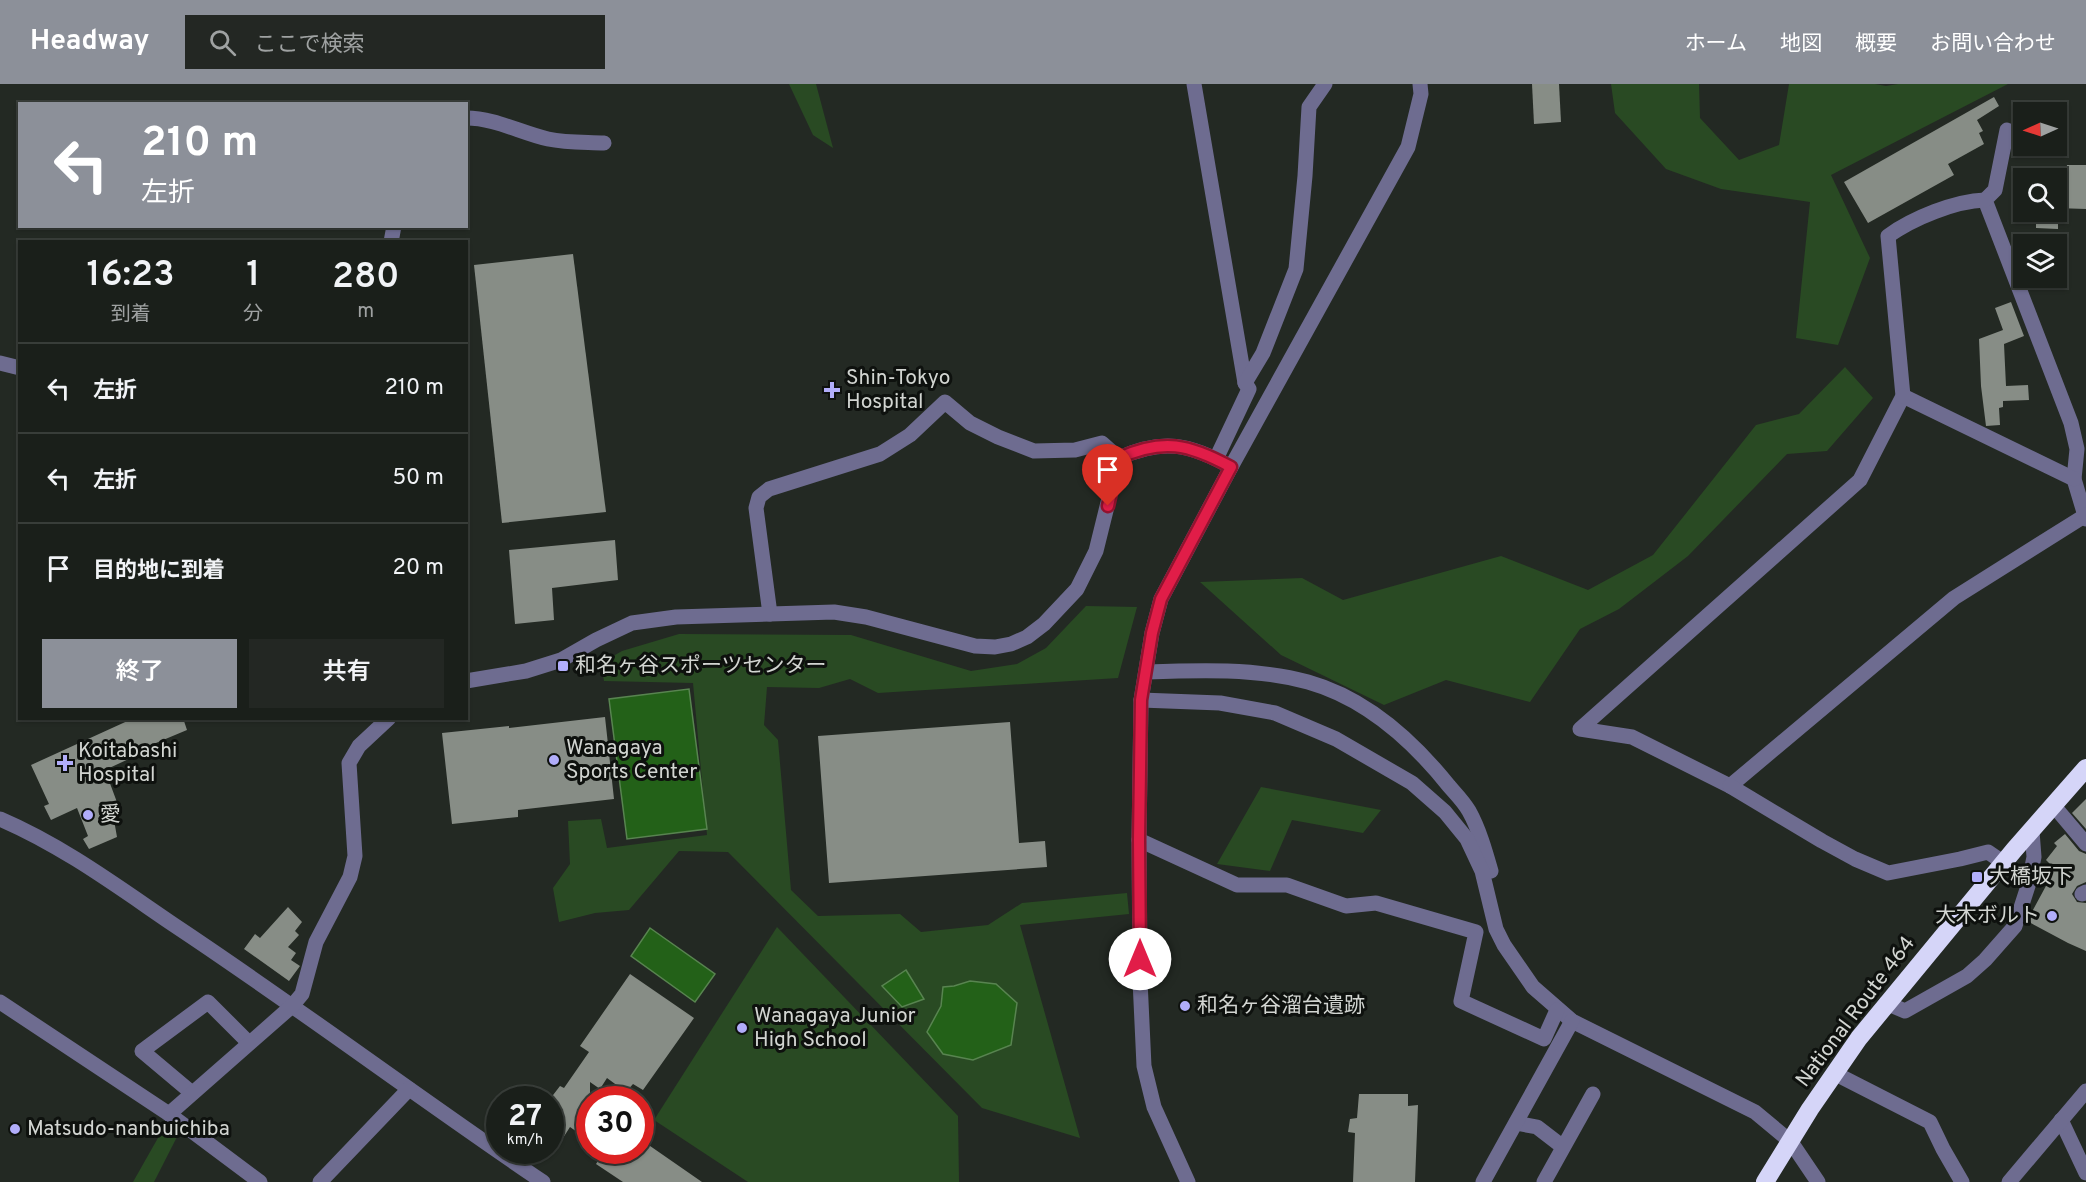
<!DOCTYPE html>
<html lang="ja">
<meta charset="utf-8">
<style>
body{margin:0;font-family:Overpass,"Noto Sans JP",sans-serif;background:#232723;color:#f1f3f6;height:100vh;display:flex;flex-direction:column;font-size:22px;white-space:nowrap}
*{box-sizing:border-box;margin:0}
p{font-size:20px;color:#9fa2a2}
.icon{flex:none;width:33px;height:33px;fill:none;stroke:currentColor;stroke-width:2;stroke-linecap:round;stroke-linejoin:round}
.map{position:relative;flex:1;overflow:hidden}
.drawer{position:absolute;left:18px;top:156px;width:450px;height:480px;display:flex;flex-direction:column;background:#1a1f1a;border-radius:0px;box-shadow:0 2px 4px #0004,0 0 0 2px #383d39}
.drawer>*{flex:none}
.top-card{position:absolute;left:18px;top:18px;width:450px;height:126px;border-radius:0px;box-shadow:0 2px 4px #0004,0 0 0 2px #383d39;background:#8c9099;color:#fff;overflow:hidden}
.needle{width:39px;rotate:267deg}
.buttons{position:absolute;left:2013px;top:18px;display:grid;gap:12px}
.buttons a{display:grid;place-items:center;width:54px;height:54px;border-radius:0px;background:#1a1f1a;box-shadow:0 2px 4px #0004,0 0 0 2px #383d39;font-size:30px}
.speed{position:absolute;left:486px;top:1002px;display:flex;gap:12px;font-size:30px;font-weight:700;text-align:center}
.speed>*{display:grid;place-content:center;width:78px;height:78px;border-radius:50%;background:#1a1f1a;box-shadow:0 2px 4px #0004,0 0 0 2px #383d39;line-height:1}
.speed small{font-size:15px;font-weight:400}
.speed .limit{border:9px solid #d22;background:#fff;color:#111}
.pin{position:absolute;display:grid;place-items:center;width:51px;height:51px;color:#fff;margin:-62px -26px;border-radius:50% 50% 50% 0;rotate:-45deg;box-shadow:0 0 6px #0007}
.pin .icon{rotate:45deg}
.me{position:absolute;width:66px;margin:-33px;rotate:0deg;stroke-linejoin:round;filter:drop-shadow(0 0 4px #0008)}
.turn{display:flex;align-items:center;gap:21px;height:126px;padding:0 24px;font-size:27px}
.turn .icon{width:78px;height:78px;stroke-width:2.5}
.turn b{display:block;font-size:42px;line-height:51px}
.eta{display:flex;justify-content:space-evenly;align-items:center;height:102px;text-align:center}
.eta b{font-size:36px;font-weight:600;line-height:42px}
.cta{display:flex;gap:12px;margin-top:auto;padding:12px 24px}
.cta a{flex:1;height:69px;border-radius:0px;background:#8c9099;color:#fff;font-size:24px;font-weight:600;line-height:69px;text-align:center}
.cta a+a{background:#232723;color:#f1f3f6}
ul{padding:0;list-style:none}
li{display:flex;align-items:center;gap:18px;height:90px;padding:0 24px;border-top:2px solid #383d39}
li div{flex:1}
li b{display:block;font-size:22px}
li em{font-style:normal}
header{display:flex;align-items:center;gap:36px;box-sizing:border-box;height:84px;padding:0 30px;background:#8c9099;color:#fff}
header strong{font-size:28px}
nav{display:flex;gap:33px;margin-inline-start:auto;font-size:21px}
.search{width:420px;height:54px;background:#232723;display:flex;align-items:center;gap:15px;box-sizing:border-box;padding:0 21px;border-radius:0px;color:#9fa2a2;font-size:22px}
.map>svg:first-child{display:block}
.green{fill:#294a23}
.water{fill:#236118;stroke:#588450;stroke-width:1.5}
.building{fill:#878d86}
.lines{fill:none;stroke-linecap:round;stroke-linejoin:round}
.minor{stroke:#6e6c90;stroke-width:15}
.highway{stroke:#d5d5f8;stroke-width:18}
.route-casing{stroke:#92132f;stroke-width:15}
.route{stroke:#e11d48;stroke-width:10}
.poi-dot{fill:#b1adfa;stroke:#0e110e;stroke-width:2}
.labels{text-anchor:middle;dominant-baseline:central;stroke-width:6;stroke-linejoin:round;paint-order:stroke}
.poi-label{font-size:21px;fill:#d2d5d1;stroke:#0e110e;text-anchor:start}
.street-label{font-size:21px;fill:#d2d5d1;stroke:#0e110e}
</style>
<header>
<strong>Headway</strong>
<div class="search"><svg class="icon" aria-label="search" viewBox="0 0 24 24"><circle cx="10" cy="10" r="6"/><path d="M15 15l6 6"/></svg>ここで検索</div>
<nav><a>ホーム</a><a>地図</a><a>概要</a><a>お問い合わせ</a></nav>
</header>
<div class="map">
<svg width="2086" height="1098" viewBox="0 0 2086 1098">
<rect width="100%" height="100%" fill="#232923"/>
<!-- green -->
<g class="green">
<polygon points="789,0 816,0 833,64 813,51"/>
<polygon points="1611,0 1699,0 1700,34 1739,76 1779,61 1789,0 1875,0 1886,2 1898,0 2015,0 2008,0 1831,91 1870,174 1838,261 1796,254 1810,118 1721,105 1666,85 1615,29"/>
<polygon points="1845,283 1873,314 1827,367 1787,370 1688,472 1619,525 1580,545 1530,618 1446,596 1384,621 1281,571 1200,498 1302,494 1343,516 1501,472 1588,506 1653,471 1756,341 1799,330"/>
<polygon points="1086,522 1137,523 1118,594 878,609 850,595 819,604 767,603 764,641 778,656 791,806 818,832 900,830 921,848 988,841 1022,819 1127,809 1129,830 1020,841 1080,1054 982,1024 728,768 679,767 629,826 595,829 559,838 553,804 570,780 568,737 601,735 607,764 707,751 693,599 604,597 601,579 622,567 679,550 851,551 971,587 1017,580 1046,564"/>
<polygon points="1261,703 1381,726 1363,749 1292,736 1270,787 1217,780"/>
<polygon points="777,843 958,1032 959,1098 748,1098 654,1036"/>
<polygon points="167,1038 180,1047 154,1098 133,1098"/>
</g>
<!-- water -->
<g class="water">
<polygon points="689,605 707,745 627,755 609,615"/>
<polygon points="650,844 715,890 695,918 631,872"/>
<polygon points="906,886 924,915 902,923 882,902"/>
<polygon points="970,897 996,900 1017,919 1011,961 973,976 943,970 927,948 941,922 943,903 954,902"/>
</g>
<!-- building -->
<g class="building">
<polygon points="1532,0 1559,0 1561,38 1534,40"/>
<polygon points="1994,13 1999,22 1977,36 1983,47 1979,49 1984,60 1948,80 1954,91 1868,139 1844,98"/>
<polygon points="2067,81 2086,81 2086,125 2056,124 2056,90 2066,90"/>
<polygon points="2036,128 2058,128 2058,145 2036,144"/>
<polygon points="573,170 606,428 502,439 474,181"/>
<polygon points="2011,218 2024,252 2004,260 2006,302 2028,301 2029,316 2003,317 2003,323 1999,324 2000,341 1986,342 1981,302 1979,255 2003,246 1995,224"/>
<polygon points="615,456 618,496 552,504 554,536 515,540 509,466"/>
<polygon points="605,633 614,715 518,726 518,733 452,740 442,649 509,642 509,644"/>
<polygon points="134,634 183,634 187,646 144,664 146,667 105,686 121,729 114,736 117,753 89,765 83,755 88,752 77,724 51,736 44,722 49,720 31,681"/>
<polygon points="1010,638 1019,759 1045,757 1047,783 829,799 818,652"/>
<polygon points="2086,715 2086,745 2072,729"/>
<polygon points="2065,750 2079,767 2086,770 2086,798 2077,802 2072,810 2077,818 2086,819 2086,867 2068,859 2027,837 2047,800 2040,794 2050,780 2046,776 2057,762 2054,759"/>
<polygon points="288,823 302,838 295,847 299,851 288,863 296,869 291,876 300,882 289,897 244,865 255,850 260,854"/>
<polygon points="630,890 694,934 643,1006 633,1000 626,1008 607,994 600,1005 590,998 590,1057 570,1043 563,1054 550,1045 550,1015 560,1002 564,1004 589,968 580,962"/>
<polygon points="1359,1010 1408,1010 1408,1022 1418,1021 1415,1098 1353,1098 1355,1049 1348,1048 1350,1035 1357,1034"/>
<polygon points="640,1055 702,1098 623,1098 596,1080 605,1066 640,1066"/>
</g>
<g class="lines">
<!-- minor -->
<g class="minor">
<polyline points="1194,0 1245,299"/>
<path d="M466,34C495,34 521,49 548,55C567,59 586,58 604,59"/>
<polyline points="2007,46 1995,106 1985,116 2071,339 2077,365 2074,395 2086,435"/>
<path d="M1985,116C1955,117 1913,134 1888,152L1903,312L1860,396L1580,645L1632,653L1730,702L1954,514L2086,431"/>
<polyline points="391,158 394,142"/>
<polyline points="0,279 20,284"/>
<polyline points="1903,312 2074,395"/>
<polyline points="1216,375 1249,305 1245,299 1263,269 1296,185 1305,92 1309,23 1325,0"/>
<polyline points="770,530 756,424 759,413 769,405 880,370 910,351 945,318 970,339 998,353 1034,367 1075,366 1102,359 1119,374"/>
<path d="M1146,588C1199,586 1256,584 1308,598C1365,614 1413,657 1449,702C1456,710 1464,718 1469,727C1479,745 1485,766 1491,787"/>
<path d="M466,597L526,587L561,576L596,556L632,539L676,533L834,528L866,533L975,562L995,563L1011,560L1027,553L1044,540L1077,505L1096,467L1119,374C1163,354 1190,360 1231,383"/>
<polyline points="1141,616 1220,619 1275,629 1336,655 1412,699 1445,728 1467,755 1482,787 1496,845 1504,861 1533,903 1572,937 1755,1028 1791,1058 1818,1098"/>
<polyline points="1730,702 1822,757 1855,775 1888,789 1960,775 1988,768 2004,779"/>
<polyline points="2054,722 2086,760"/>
<path d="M0,735C63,762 118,803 174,841C299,924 419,1014 543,1098"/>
<polyline points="1139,756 1237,801 1287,801 1346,822 1376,819 1476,848 1461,917 1544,955 1557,926"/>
<polyline points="2082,810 2086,808"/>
<polyline points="0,918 169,1030 260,1098"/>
<polyline points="1886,919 1905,927 1967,892 1985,876 2015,842 2028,802 2034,773 2032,747"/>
<polyline points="1834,989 1930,1038 1943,1065 1962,1098"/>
<polyline points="192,1009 142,967 208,918 249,959"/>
<polyline points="169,1030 292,922 302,910 316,858 350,793 355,772 349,679 359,662 389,634"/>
<polyline points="2061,1036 2086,1089"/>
<polyline points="1516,1039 1537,1043 1563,1063"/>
<polyline points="320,1098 409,1005"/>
<polyline points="1188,1098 1154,1023 1144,982 1140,896 1139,756 1141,616 1152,549 1161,515 1231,383 1408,63 1421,10 1420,0"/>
<polyline points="1483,1098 1572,937"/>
<polyline points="1544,1098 1593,1010"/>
<polyline points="2009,1098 2086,1007"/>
</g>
<!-- highway -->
<polyline class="highway" points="1765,1098 1810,1025 1859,954 2014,766 2086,684"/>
</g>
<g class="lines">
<!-- route casing -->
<g class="route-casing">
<path id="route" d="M1108,422L1119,374C1163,354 1189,360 1231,383L1161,515L1152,549L1141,616L1139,756L1140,875"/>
</g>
<!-- route -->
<use href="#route" class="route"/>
</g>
<!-- markers -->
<g class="poi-dot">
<path d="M829 297h6v6h6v6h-6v6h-6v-6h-6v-6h6z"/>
<rect x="557" y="576" width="12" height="12" rx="3"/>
<circle cx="554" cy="676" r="6"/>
<path d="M62 670h6v6h6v6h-6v6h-6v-6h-6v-6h6z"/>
<circle cx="88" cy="731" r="6"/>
<rect x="1971" y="787" width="12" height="12" rx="3"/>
<circle cx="2052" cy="832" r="6"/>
<circle cx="1185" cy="922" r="6"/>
<circle cx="742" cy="944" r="6"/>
<circle cx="15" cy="1045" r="6"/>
</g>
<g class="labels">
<!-- poi labels -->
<g class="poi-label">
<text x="846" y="294">Shin-Tokyo<tspan x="846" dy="24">Hospital</tspan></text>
<text x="575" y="582">和名ヶ谷スポーツセンター</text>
<text x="566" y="664">Wanagaya<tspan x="566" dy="24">Sports Center</tspan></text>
<text x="78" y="667">Koitabashi<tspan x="78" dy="24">Hospital</tspan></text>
<text x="100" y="731">愛</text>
<text x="1989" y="793">大橋坂下</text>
<text x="2040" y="832" text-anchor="end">大木ボルト</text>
<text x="1197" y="922">和名ヶ谷溜台遺跡</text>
<text x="754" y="932">Wanagaya Junior<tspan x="754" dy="24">High School</tspan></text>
<text x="27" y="1045">Matsudo-nanbuichiba</text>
</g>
<!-- street labels -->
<g class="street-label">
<text transform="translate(1856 928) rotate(-53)">National Route 464</text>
</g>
</g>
</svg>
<div class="buttons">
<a><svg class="needle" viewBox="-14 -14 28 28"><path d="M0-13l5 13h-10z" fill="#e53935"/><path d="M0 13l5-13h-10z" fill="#9fa2a2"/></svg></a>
<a><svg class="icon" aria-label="search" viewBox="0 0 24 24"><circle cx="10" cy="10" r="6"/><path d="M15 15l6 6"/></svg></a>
<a><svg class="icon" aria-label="layers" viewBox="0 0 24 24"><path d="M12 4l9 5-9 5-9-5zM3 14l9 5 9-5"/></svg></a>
</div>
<div class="speed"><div>27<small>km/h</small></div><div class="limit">30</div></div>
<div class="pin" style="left:1108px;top:422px;background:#d93025"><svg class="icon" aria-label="arrive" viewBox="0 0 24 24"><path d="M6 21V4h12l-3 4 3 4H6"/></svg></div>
<svg class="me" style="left:1140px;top:875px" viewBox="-20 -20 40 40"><circle r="19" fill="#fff"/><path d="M0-13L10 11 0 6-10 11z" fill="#e11d48"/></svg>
<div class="top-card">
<div class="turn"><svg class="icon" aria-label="left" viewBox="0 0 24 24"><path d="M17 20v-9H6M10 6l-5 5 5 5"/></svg><div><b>210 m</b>左折</div></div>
</div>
<section class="drawer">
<div class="eta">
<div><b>16:23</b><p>到着</p></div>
<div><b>1</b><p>分</p></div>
<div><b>280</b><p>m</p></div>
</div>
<ul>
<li><svg class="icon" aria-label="left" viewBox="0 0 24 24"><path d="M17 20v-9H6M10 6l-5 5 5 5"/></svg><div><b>左折</b></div><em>210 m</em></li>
<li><svg class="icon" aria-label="left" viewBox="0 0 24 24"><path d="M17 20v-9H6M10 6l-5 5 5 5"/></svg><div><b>左折</b></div><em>50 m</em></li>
<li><svg class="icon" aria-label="arrive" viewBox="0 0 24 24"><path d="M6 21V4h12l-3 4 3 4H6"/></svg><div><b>目的地に到着</b></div><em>20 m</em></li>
</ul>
<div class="cta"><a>終了</a><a>共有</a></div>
</section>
</div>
